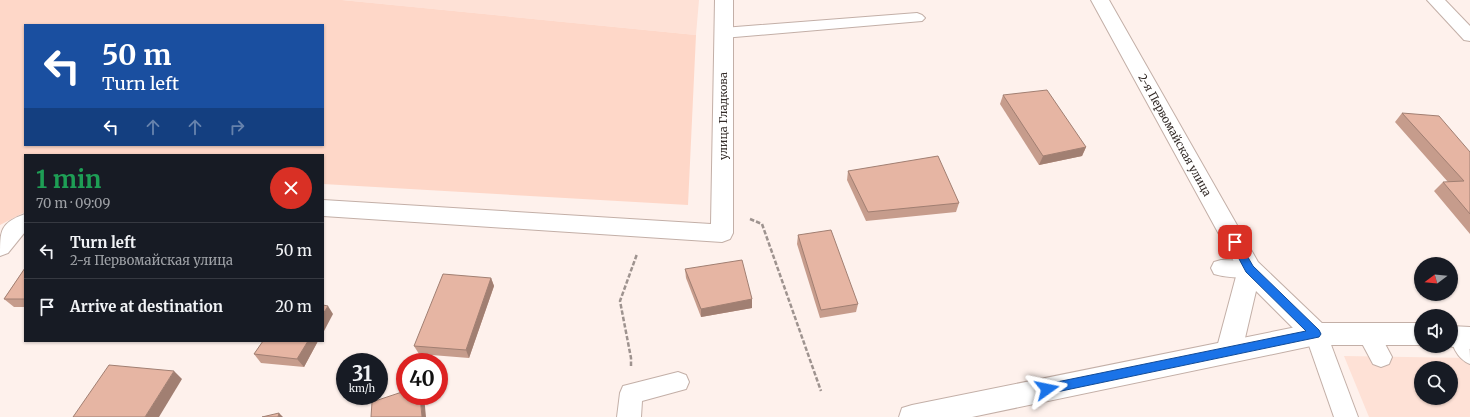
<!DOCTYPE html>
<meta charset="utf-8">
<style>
body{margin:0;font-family:Merriweather,serif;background:#20242c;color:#f1f3f6;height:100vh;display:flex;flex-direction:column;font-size:15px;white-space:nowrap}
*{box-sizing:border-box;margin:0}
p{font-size:13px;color:#9ea1a6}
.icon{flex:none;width:22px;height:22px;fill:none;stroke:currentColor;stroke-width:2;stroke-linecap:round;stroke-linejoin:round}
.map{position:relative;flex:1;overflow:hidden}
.details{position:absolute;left:24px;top:154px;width:300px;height:188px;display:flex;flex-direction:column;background:#171b24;border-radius:0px;box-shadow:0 1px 3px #0004}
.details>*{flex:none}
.guide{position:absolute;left:24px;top:24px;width:300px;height:122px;border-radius:0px;box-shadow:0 1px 3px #0004;background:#1a4fa0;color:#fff;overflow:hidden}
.needle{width:26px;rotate:254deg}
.buttons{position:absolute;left:1414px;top:257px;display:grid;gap:8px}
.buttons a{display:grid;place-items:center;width:44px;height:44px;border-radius:50%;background:#171b24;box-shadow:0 1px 3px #0004;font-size:20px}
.speed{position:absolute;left:336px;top:353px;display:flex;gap:8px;font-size:20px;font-weight:700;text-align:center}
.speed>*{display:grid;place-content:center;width:52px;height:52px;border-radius:50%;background:#171b24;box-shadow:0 1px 3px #0004;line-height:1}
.speed small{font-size:10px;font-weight:400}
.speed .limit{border:6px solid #d22;background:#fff;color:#111}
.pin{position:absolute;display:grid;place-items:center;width:34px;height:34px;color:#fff;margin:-17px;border-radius:8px;box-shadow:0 2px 6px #0006}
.me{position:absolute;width:44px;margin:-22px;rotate:78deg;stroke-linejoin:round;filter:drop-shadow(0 0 3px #0008)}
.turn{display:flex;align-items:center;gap:14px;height:84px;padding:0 12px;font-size:18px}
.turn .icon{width:52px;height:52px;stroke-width:2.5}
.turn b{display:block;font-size:28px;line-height:34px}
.lanes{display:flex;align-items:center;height:38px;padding:0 12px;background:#0003;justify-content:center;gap:20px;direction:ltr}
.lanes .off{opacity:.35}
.round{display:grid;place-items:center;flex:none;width:42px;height:42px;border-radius:21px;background:#20242c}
.overview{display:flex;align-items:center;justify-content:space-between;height:68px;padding:0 12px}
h1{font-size:24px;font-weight:700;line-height:30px;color:#1e9e55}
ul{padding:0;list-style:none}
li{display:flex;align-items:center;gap:12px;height:56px;padding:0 12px;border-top:1px solid #363941}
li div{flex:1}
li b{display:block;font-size:15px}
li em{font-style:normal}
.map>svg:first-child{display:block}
.built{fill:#fee1d6;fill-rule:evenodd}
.green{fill:#fed7c8;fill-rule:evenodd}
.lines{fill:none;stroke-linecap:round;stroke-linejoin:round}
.service-casing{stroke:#c3afa7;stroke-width:2}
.pedestrian-casing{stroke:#c3afa7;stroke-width:2}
.minor-casing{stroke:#c3afa7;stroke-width:2}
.tertiary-casing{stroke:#c3afa7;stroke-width:2}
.path{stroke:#9e938f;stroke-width:2.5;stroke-dasharray:4.5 2;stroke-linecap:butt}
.service{fill:#fff;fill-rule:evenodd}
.pedestrian{fill:#fff;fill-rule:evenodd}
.minor{fill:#fff;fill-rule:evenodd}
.tertiary{fill:#fff;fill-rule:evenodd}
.wall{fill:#c69c8c}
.shaded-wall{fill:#a17f72}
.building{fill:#e6b5a3;stroke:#a17f72}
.route{fill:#1a73e8;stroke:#114b97}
.labels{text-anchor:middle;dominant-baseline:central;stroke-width:3;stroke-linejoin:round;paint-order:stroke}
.street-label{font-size:11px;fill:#342c29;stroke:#fff}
</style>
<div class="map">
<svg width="1470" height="417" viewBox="0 0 1470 417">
<rect width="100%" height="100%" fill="#fef1ec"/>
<!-- built -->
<g class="built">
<polygon points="342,0 699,0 696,35"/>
<path d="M1344,356L1470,358V417H1369ZM1421,368H1451V398H1421Z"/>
</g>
<!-- green -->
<path class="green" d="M0,0H342L696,35L688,205L323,184V155H25V212L0,225ZM25,25H323V145H25Z"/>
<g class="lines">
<!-- service casing -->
<g class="service-casing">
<g id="service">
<polygon points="917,13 922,15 925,18 922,21 723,38 718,36 715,33 718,30 723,28"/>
<path d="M1221,260L1250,261L1257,263L1260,269L1257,275C1244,279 1227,278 1214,274L1211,268L1214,262Z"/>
<polygon points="1316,325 1324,327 1327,334 1358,417 1334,417 1305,334 1308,327"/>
<polygon points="1368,325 1376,327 1392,357 1389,364 1381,367 1373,364 1357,334 1360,327"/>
<path d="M1459,328C1470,333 1470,349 1470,364C1457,359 1450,344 1451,330Z"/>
<polygon points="678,372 686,375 689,382 686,389 642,401 641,417 617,417 620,393 623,386"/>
</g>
</g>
<!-- pedestrian casing -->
<g class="pedestrian-casing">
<polygon id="pedestrian" points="1427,0 1445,0 1470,26 1470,41 1464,40"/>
</g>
<!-- minor casing -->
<g class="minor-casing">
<g id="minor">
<polygon points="715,0 733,0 733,233 730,239 722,242 323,216 323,200 711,224"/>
<polygon points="1091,0 1109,0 1258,262 1325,326 1328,334 1325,342 1316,345 1307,342 1256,291 1242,351 1238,359 1229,362 1220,359 1216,351 1238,269"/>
<path d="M25,214V232L8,253L0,256C0,230 0,223 25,214Z"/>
</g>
</g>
<!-- tertiary casing -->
<g class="tertiary-casing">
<g id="tertiary">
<polygon points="1316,323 1421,323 1421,345 1316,345 972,417 899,417 902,408 912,405"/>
<polygon points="1451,326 1470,327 1470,349 1446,346 1451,346"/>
</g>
</g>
<!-- path -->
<g class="path">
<polyline points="750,219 762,224 821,391"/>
<polyline points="631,366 631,358 620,301 637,254"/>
</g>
<!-- service -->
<use href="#service" class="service"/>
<!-- pedestrian -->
<use href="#pedestrian" class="pedestrian"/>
<!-- minor -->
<use href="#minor" class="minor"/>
<!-- tertiary -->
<use href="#tertiary" class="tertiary"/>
</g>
<!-- wall -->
<g class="wall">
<polygon points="1003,95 1086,147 1082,156 1039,165 1000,104"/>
<polygon points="1402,113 1470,152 1470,234 1434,191 1443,182 1448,182 1395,122"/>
<polygon points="848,171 959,203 956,212 866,221 847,180"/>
<polygon points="798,235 858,304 856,312 820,318 797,244"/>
<polygon points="25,268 25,307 14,307 4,299"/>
<polygon points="685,269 752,299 752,308 701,317 686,278"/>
<polygon points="491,278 494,286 469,358 419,354 414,346"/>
<polygon points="263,341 318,341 304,367 261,363 254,354"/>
</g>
<!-- shaded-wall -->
<g class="shaded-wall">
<polygon points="1086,147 1082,156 1039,165 1043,156"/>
<polygon points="491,278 494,286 469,358 466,350"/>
<polygon points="752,299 752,308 701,317 701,309"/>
<polygon points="328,306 333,314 323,333 323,314"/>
<polygon points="308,341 318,341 304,367 297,359"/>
<polygon points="174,371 182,379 159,417 145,417"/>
<polygon points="420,396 424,396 426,417 422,417"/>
<polygon points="279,413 283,417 278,417"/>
</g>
<!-- building -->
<g class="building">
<polygon points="1047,90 1086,147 1043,156 1003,95"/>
<polygon points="1402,113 1439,116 1470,152 1470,214 1443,182 1464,181"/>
<polygon points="938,156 959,203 868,212 848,171"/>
<polygon points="831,230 858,304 821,310 798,235"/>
<polygon points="742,260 752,299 701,309 685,269"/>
<polygon points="25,268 25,299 4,299"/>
<polygon points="443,274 491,278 466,350 414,346"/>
<polygon points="323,305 328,306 323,314"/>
<polygon points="263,341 308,341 297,359 254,354"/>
<polygon points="109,365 174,371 145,417 73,417"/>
<polygon points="405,391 405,396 420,396 422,417 371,417 372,402"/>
<polygon points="279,413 278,417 262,417"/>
</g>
<!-- route -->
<polygon class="route" points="1235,239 1238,240 1253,266 1319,330 1321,334 1319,337 1047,394 1043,392 1042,389 1043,386 1047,384 1306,331 1246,272 1230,242 1231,240"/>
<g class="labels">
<!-- street labels -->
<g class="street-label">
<text transform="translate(723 116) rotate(-90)">улица Гладкова</text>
<text transform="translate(1175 135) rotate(61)">2-я Первомайская улица</text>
</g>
</g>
</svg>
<div class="buttons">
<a><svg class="needle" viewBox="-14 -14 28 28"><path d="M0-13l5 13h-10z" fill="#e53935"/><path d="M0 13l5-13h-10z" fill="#9ea1a6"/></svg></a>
<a><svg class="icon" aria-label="sound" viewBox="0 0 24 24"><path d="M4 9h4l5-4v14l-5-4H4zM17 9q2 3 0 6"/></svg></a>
<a><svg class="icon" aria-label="search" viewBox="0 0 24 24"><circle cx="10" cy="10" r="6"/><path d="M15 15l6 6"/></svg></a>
</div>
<div class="speed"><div>31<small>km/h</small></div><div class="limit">40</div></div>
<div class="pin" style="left:1235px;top:242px;background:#d93025"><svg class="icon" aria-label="arrive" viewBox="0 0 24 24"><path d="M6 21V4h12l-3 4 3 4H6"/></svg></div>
<svg class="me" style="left:1047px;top:389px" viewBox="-20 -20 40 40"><path d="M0-17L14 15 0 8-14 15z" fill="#1a73e8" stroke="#fff" stroke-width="4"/></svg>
<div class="guide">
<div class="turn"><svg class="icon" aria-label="left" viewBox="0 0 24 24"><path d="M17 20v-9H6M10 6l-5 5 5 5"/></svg><div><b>50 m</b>Turn left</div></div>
<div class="lanes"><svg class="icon" aria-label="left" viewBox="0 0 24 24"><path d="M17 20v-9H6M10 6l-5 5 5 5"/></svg><svg class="icon off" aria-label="ahead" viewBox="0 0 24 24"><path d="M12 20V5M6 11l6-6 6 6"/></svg><svg class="icon off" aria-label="ahead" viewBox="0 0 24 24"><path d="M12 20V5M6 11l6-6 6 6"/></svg><svg class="icon off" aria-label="right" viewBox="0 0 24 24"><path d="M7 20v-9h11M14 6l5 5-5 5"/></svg></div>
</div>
<section class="details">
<div class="overview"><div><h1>1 min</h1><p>70 m · 09:09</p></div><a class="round" style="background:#d93025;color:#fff"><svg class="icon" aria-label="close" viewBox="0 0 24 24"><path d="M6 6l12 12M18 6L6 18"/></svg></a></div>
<ul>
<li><svg class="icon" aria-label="left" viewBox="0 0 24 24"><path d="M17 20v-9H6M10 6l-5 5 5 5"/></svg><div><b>Turn left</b><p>2-я Первомайская улица</p></div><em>50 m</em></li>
<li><svg class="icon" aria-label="arrive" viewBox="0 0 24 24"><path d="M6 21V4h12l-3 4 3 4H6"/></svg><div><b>Arrive at destination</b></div><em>20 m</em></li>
</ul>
</section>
</div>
